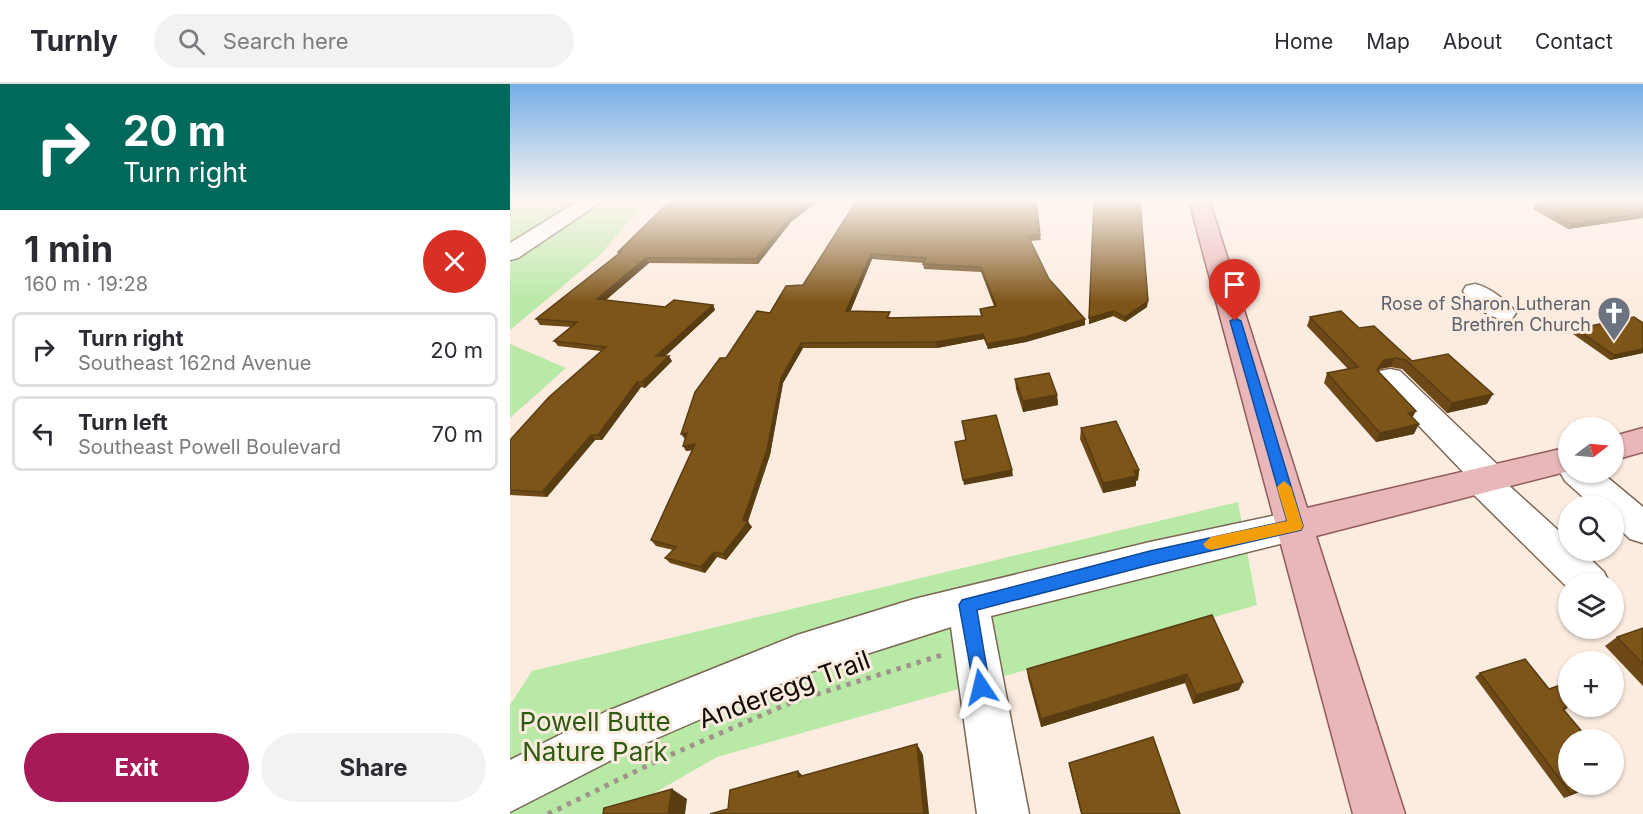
<!DOCTYPE html>
<meta charset="utf-8">
<style>
body{margin:0;font-family:Inter,sans-serif;background:#f2f2f3;color:#2b2b33;height:100vh;display:flex;flex-direction:column;font-size:22px;white-space:nowrap}
*{box-sizing:border-box;margin:0}
p{font-size:20px;color:#7c7c81}
.icon{flex:none;width:33px;height:33px;fill:none;stroke:currentColor;stroke-width:2;stroke-linecap:round;stroke-linejoin:round}
.map{position:relative;flex:1;overflow:hidden}
.panel{display:flex;flex-direction:column;background:#fff;width:510px}
.panel>*{flex:none}
.guide{background:#00695c;color:#fff;overflow:hidden}
.needle{width:39px;rotate:74deg}
.controls{position:absolute;left:1048px;top:333px;display:grid;gap:12px}
.controls a{display:grid;place-items:center;width:66px;height:66px;border-radius:50%;background:#fff;box-shadow:0 2px 4px #0004;font-size:30px}
.pin{position:absolute;display:grid;place-items:center;width:51px;height:51px;color:#fff;margin:-62px -26px;border-radius:50% 50% 50% 0;rotate:-45deg;box-shadow:0 0 6px #0007}
.pin .icon{rotate:45deg}
.me{position:absolute;width:66px;margin:-33px;rotate:350deg;stroke-linejoin:round;filter:drop-shadow(0 0 4px #0008)}
.turn{display:flex;align-items:center;gap:21px;height:126px;padding:0 24px;font-size:27px}
.turn .icon{width:78px;height:78px;stroke-width:2.5}
.turn b{display:block;font-size:42px;line-height:51px}
.round{display:grid;place-items:center;flex:none;width:63px;height:63px;border-radius:32px;background:#f2f2f3}
.overview{display:flex;align-items:center;justify-content:space-between;height:102px;padding:0 24px}
h1{font-size:36px;font-weight:700;line-height:45px}
.primary-button{display:flex;gap:12px;margin-top:auto;padding:12px 24px}
.primary-button a{flex:1;height:69px;border-radius:36px;background:#a81958;color:#fff;font-size:24px;font-weight:700;line-height:69px;text-align:center}
.primary-button a+a{background:#f2f2f3;color:#2b2b33}
ul{padding:0;list-style:none}
li{display:flex;align-items:center;gap:18px;height:75px;margin:0 12px 9px;padding:0 12px;border:3px solid #e1e1e2;border-radius:9px}
li div{flex:1}
li b{display:block;font-size:22px}
li em{font-style:normal}
header{display:flex;align-items:center;gap:36px;box-sizing:border-box;height:84px;padding:0 30px;background:#fff;border-bottom:2px solid #e1e1e2}
header strong{font-size:28px}
nav{display:flex;gap:33px;margin-inline-start:auto;font-size:21px}
.search{width:420px;height:54px;background:#f2f2f3;display:flex;align-items:center;gap:15px;box-sizing:border-box;padding:0 21px;border-radius:33px;color:#7c7c81;font-size:22px}
main{display:flex;flex:1;min-height:0}
.map>svg:first-child{display:block}
.green{fill:#b9e9a6}
.lines{fill:none;stroke-linecap:round;stroke-linejoin:round}
.minor-casing{stroke:#7c6654;stroke-width:3}
.major-casing{stroke:#935b5b;stroke-width:3}
.path{stroke:#a0948a;stroke-width:5;stroke-dasharray:4.5 6;stroke-linecap:butt}
.minor{fill:#fff;fill-rule:evenodd}
.major{fill:#e8b7b9;fill-rule:evenodd}
.wall{fill:#6c4916;fill-rule:evenodd}
.shaded-wall{fill:#583c12}
.building{fill:#7e5519;stroke:#583c12;stroke-width:1.5;fill-rule:evenodd}
.route{fill:#1a73e8;stroke:#114b97;stroke-width:1.5}
.slow{fill:#f59e0b}
.labels{text-anchor:middle;dominant-baseline:central;stroke-width:6;stroke-linejoin:round;paint-order:stroke}
.far-worship-label{font-size:18px;fill:#5b616d;stroke:#fcece0;text-anchor:end}
.near-street-label{font-size:26px;fill:#120a05;stroke:#fcece0}
.near-park-label{font-size:26px;fill:#2c5b11;stroke:#fcece0}
</style>
<header>
<strong>Turnly</strong>
<div class="search"><svg class="icon" aria-label="search" viewBox="0 0 24 24"><circle cx="10" cy="10" r="6"/><path d="M15 15l6 6"/></svg>Search here</div>
<nav><a>Home</a><a>Map</a><a>About</a><a>Contact</a></nav>
</header>
<main>
<section class="panel">
<div class="guide">
<div class="turn"><svg class="icon" aria-label="right" viewBox="0 0 24 24"><path d="M7 20v-9h11M14 6l5 5-5 5"/></svg><div><b>20 m</b>Turn right</div></div>
</div>
<div class="overview"><div><h1>1 min</h1><p>160 m · 19:28</p></div><a class="round" style="background:#d93025;color:#fff"><svg class="icon" aria-label="close" viewBox="0 0 24 24"><path d="M6 6l12 12M18 6L6 18"/></svg></a></div>
<ul>
<li><svg class="icon" aria-label="right" viewBox="0 0 24 24"><path d="M7 20v-9h11M14 6l5 5-5 5"/></svg><div><b>Turn right</b><p>Southeast 162nd Avenue</p></div><em>20 m</em></li>
<li><svg class="icon" aria-label="left" viewBox="0 0 24 24"><path d="M17 20v-9H6M10 6l-5 5 5 5"/></svg><div><b>Turn left</b><p>Southeast Powell Boulevard</p></div><em>70 m</em></li>
</ul>
<div class="primary-button"><a>Exit</a><a>Share</a></div>
</section>
<div class="map">
<svg width="1133" height="730" viewBox="0 0 1133 730">
<rect width="100%" height="100%" fill="#fcece0"/>
<!-- green -->
<g class="green">
<polygon points="0,116 137,116 90,171 0,246"/>
<polygon points="0,260 56,284 0,334"/>
<polygon points="728,418 747,521 207,673 108,730 0,730 0,621 22,587"/>
</g>
<g class="lines">
<!-- minor casing -->
<g class="minor-casing">
<g id="minor">
<polygon points="70,116 94,116 8,174 0,176 0,159"/>
<path d="M965,200C979,203 998,217 1006,229L1002,235C984,239 963,222 953,207L956,202Z"/>
<polygon points="880,285 890,287 992,385 997,394 995,398 1059,456 1059,466 1071,466 1094,488 1100,500 1059,500 1059,505 958,405 953,396 956,391 870,301 865,294 870,287"/>
<polygon points="1059,378 1059,388 1091,388 1133,423 1133,459 1120,455 1104,440 1104,422 1083,422 1055,397 1050,388 1055,379"/>
<polygon points="785,427 798,431 803,442 798,453 481,532 519,730 467,730 441,543 294,590 129,662 0,728 0,676 95,628 287,551 404,515 640,458"/>
</g>
</g>
<!-- major casing -->
<g class="major-casing">
<g id="major">
<polygon points="679,116 699,116 797,424 1059,363 1059,387 806,452 895,730 843,730"/>
<polygon points="1133,344 1133,368 1104,376 1104,352"/>
</g>
</g>
<!-- path -->
<polyline class="path" points="38,730 151,675 282,618 432,571"/>
<!-- minor -->
<use href="#minor" class="minor"/>
<!-- major -->
<use href="#major" class="major"/>
</g>
<!-- wall -->
<g class="wall">
<path d="M347,116L530,151L531,156L520,157L539,195L575,235V241L516,258L478,265L474,255L427,264H293L273,299L260,371L238,438L242,443L216,476L207,473L195,489L160,479L155,474L163,466L146,462L141,456L182,366L176,367L216,274L260,229L293,201ZM362,175L414,179L413,180L414,185L471,188L484,222L470,225L471,232L381,234V233L340,228Z"/>
<polygon points="584,116 637,223 615,238 603,232 579,240"/>
<polygon points="1133,116 1133,134 1058,145 1023,125 1026,120"/>
<polygon points="281,138 248,180 139,179 96,216 155,223 203,221 205,226 155,272 162,277 135,304 131,303 92,356 85,356 37,413 0,411 0,356 91,267 48,262 44,257 62,243 30,241 26,235 109,170 108,168"/>
<polygon points="800,233 849,244 902,277 977,320 937,329 892,285 880,283 870,285 868,287 906,327 902,333 904,350 866,358 814,299 817,289 838,285 797,242"/>
<polygon points="1133,239 1133,269 1100,276 1063,250 1066,245"/>
<polygon points="505,295 547,311 548,321 513,328 506,305"/>
<polygon points="571,344 629,386 628,396 626,397 626,402 593,409 570,355"/>
<polygon points="702,531 729,606 683,620 675,599 531,643 518,594 517,585"/>
<polygon points="1133,544 1133,602 1095,562 1107,553"/>
<polygon points="970,589 1039,605 1057,625 1055,626 1059,700 1089,700 1054,714 965,593"/>
<polygon points="559,679 670,730 571,730 560,686"/>
</g>
<!-- shaded-wall -->
<g class="shaded-wall">
<polygon points="302,116 310,116 281,138 248,180 246,175 280,133"/>
<polygon points="1133,129 1133,134 1058,145 1061,140"/>
<polygon points="361,170 362,175 338,233 336,227"/>
<polygon points="136,174 139,179 91,220 87,215"/>
<polygon points="638,217 637,223 615,238 615,233"/>
<polygon points="203,221 205,226 150,277 146,272"/>
<polygon points="603,227 603,232 579,240 579,234"/>
<polygon points="575,235 575,241 516,258 478,265 477,260"/>
<polygon points="473,250 474,255 427,264 426,258"/>
<polygon points="291,259 293,264 273,299 260,371 237,439 238,438 242,443 216,476 213,470 271,294"/>
<polygon points="1133,265 1133,269 1100,276 1104,271"/>
<polygon points="159,272 162,277 135,304 132,298"/>
<polygon points="885,274 880,283 870,285 863,295 874,276"/>
<polygon points="127,298 131,303 92,356 88,351"/>
<polygon points="983,310 977,320 937,329 942,319"/>
<polygon points="547,311 548,321 513,328 513,317"/>
<polygon points="906,327 901,336 898,329"/>
<polygon points="909,340 904,350 866,358 870,349"/>
<polygon points="177,349 175,355 171,350"/>
<polygon points="81,351 85,356 37,413 32,408"/>
<polygon points="185,360 189,365 176,367 173,362"/>
<polygon points="502,386 503,392 454,401 453,396"/>
<polygon points="629,386 628,396 626,397 626,402 593,409 593,399"/>
<polygon points="204,468 207,473 195,489 191,483"/>
<polygon points="677,590 675,599 531,643 531,635"/>
<polygon points="733,598 729,606 683,620 686,611"/>
<polygon points="407,660 413,671 419,730 414,730"/>
<polygon points="288,687 298,697 288,693"/>
<polygon points="1086,700 1089,700 1054,714 1061,710"/>
<polygon points="162,705 177,715 175,730 158,730"/>
</g>
<!-- building -->
<g class="building">
<polygon points="161,116 302,116 280,133 246,175 136,174 87,215 155,223 164,216 203,221 146,272 159,272 132,298 127,298 88,351 81,351 32,408 0,406 0,356 39,313 96,263 44,257 67,238 26,235 111,168 108,168"/>
<path d="M347,116H526L530,151L518,152L539,195L575,235L515,253L477,260L473,250L426,258L291,259L271,294L257,366L233,436L238,438L213,470L204,468L191,483L155,474L166,463L141,456L185,360L173,362L177,349L171,350L185,308L210,274H216L247,227L260,229L276,202L293,201ZM361,170L416,174L413,180L471,183L486,222L470,225L472,232L377,234L380,228L336,227Z"/>
<polygon points="584,116 630,116 638,217 615,233 603,227 579,234"/>
<polygon points="1052,116 1133,116 1133,129 1061,140 1026,120"/>
<polygon points="831,227 849,244 864,242 902,277 938,270 983,310 942,319 896,276 885,274 874,276 867,286 906,327 898,329 909,340 870,349 817,289 848,283 800,233"/>
<polygon points="1124,233 1133,239 1133,265 1104,271 1066,245"/>
<polygon points="539,289 547,311 513,317 505,295"/>
<polygon points="486,331 502,386 453,396 445,358 456,356 452,337"/>
<polygon points="606,337 629,386 624,387 627,392 593,399 571,344"/>
<polygon points="702,531 733,598 686,611 677,590 531,635 517,585"/>
<polygon points="1133,544 1133,580 1107,553"/>
<polygon points="1015,575 1039,605 1048,602 1059,616 1059,622 1053,625 1079,656 1059,656 1059,700 1086,700 1061,710 970,589"/>
<polygon points="643,653 670,730 572,730 559,679"/>
<polygon points="407,660 414,730 200,730 218,725 220,706 288,687 288,693"/>
<polygon points="1104,687 1109,692 1104,694"/>
<polygon points="162,705 158,730 93,730 94,724"/>
</g>
<!-- sky -->
<linearGradient id="sky" x2="0" y2="1"><stop stop-color="#75aee7"/><stop offset="0.53" stop-color="#fef6f1"/><stop offset="1" stop-color="#fef6f1" stop-opacity="0"/></linearGradient>
<rect width="1133" height="218" fill="url(#sky)"/>
<!-- route -->
<polygon class="route" points="725,234 731,237 793,442 791,446 640,481 467,526 480,603 478,610 471,612 465,610 449,521 452,516 640,467 777,437 720,237"/>
<!-- slow -->
<polygon class="slow" points="774,397 781,403 793,442 791,446 701,466 696,464 693,460 701,453 777,437 767,403"/>
<!-- icons -->
<defs>
<g id="church-pin" transform="scale(1.725)"><path d="M0 17L-7.5 6A9.5 9.5 0 1 1 7.5 6Z" fill="#6b7280" stroke="#fcece0"/><path d="M-1.2-6h2.4v3.5h3.3v2.4h-3.3V6h-2.4V-.1h-3.3v-2.4h3.3Z" fill="#fff"/></g>
</defs>
<g fill-rule="evenodd">
<use href="#church-pin" x="1104" y="229"/>
</g>
<g class="labels">
<!-- far-worship labels -->
<g class="far-worship-label">
<text x="1081" y="219">Rose of Sharon Lutheran<tspan x="1081" dy="21">Brethren Church</tspan></text>
</g>
<!-- near-street labels -->
<g class="near-street-label">
<text transform="translate(274 605) rotate(-20)">Anderegg Trail</text>
</g>
<!-- near-park labels -->
<g class="near-park-label">
<text x="85" y="637">Powell Butte<tspan x="85" dy="30">Nature Park</tspan></text>
</g>
</g>
</svg>
<div class="controls">
<a><svg class="needle" viewBox="-14 -14 28 28"><path d="M0-13l5 13h-10z" fill="#e53935"/><path d="M0 13l5-13h-10z" fill="#7c7c81"/></svg></a>
<a><svg class="icon" aria-label="search" viewBox="0 0 24 24"><circle cx="10" cy="10" r="6"/><path d="M15 15l6 6"/></svg></a>
<a><svg class="icon" aria-label="layers" viewBox="0 0 24 24"><path d="M12 4l9 5-9 5-9-5zM3 14l9 5 9-5"/></svg></a>
<a>+</a>
<a>−</a>
</div>
<div class="pin" style="left:725px;top:237px;background:#d93025"><svg class="icon" aria-label="arrive" viewBox="0 0 24 24"><path d="M6 21V4h12l-3 4 3 4H6"/></svg></div>
<svg class="me" style="left:471px;top:603px" viewBox="-20 -20 40 40"><path d="M0-17L14 15 0 8-14 15z" fill="#1a73e8" stroke="#fff" stroke-width="4"/></svg>
</div>
</main>
